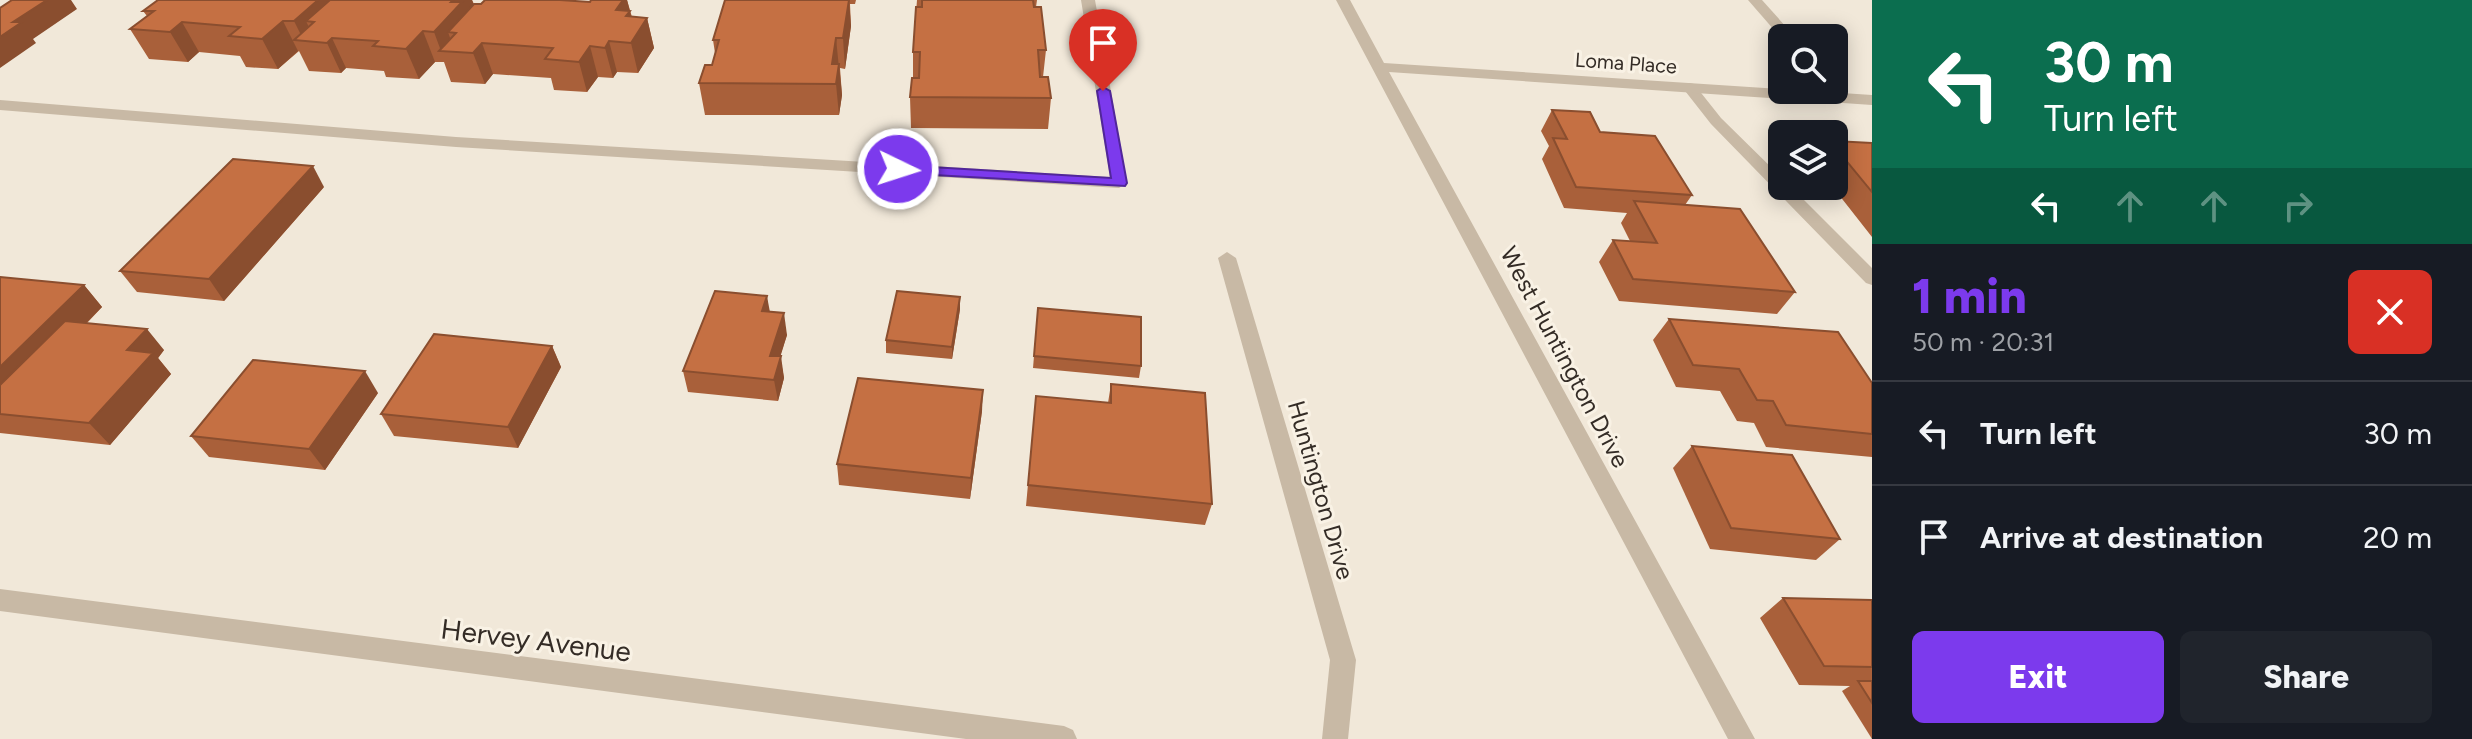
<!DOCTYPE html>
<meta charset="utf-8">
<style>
body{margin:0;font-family:Figtree,sans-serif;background:#20242c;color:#f1f3f6;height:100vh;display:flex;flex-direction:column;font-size:30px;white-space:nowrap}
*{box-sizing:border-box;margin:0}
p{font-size:26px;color:#9ea1a6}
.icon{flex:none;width:44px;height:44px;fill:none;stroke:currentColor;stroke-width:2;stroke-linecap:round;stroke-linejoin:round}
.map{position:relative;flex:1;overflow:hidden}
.drawer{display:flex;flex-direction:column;background:#171b24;width:600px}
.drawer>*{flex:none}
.hud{background:#0b6e4f;color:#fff;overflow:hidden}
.tools{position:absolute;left:1768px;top:24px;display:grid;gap:16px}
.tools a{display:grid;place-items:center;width:80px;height:80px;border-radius:12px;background:#171b24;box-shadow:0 4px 20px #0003;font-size:40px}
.pin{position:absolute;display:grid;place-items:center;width:68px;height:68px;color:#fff;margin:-82px -34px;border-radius:50% 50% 50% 0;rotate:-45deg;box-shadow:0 0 8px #0007}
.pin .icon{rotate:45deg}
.me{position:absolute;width:88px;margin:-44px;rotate:94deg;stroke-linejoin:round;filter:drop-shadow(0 0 6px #0008)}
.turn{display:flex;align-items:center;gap:28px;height:168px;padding:0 40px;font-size:36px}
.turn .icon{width:104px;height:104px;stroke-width:2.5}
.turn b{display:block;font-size:56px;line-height:68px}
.lanes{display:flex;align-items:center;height:76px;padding:0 40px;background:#0003;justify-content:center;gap:40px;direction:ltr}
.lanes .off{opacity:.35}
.round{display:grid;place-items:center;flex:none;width:84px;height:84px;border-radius:12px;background:#20242c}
.headline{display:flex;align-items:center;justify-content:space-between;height:136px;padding:0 40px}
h1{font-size:48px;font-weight:800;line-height:60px;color:#7c3aed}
.action{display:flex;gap:16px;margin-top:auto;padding:16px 40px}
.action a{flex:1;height:92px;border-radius:12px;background:#7c3aed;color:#fff;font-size:32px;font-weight:800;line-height:92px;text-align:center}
.action a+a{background:#20242c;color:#f1f3f6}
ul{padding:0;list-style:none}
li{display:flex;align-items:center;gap:24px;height:104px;padding:0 40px;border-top:2px solid #363941}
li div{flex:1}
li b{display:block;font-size:30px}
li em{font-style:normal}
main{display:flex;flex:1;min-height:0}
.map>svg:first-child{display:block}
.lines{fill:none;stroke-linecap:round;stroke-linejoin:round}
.lane{fill:#c8b9a5;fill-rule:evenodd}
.street{fill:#c8b9a5;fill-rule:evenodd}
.wall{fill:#a9603a}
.shaded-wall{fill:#8a4e2f}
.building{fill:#c57043;stroke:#8a4e2f;stroke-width:2}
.route{fill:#7c3aed;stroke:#51269a;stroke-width:2}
.labels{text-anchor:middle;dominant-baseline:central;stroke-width:6;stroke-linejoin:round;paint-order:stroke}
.far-street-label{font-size:20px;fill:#342c26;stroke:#f9f2e5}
.street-label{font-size:24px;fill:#342c26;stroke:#f9f2e5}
.near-street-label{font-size:28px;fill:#342c26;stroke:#f9f2e5}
</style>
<main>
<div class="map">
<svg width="1872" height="739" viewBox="0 0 1872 739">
<rect width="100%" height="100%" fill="#f1e8d9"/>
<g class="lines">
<!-- lane -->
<g class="lane">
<polygon points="1081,0 1095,0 1127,183 1119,188 456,147 0,110 0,100 456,137 1110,177"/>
<polygon points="1748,0 1762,0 1796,38 1782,39"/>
<polygon points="1689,83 1694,84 1721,118 1782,178 1782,186 1790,186 1872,268 1872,285 1866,283 1711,124 1682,87"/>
</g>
<!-- street -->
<g class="street">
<polygon points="1336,0 1350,0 1384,63 1872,95 1872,105 1389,72 1755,739 1728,739"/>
<polygon points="1227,252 1236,258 1356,660 1348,739 1322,739 1330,660 1218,258"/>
<polygon points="0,589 1064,726 1073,730 1077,739 966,739 0,611"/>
</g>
</g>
<!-- wall -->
<g class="wall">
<polygon points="158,0 472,0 474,4 627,0 632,17 647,18 654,48 638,73 617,72 613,78 598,77 587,92 554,90 551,78 493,74 485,84 451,82 444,62 435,62 419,79 386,77 384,71 346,68 341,73 309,71 299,51 278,69 246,67 240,56 199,52 188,62 149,59 130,29 147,16 143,11"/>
<polygon points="725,0 856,0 855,4 850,4 851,26 845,69 840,68 842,95 839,115 705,115 699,83 712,65 715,53 713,40"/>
<polygon points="917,0 1037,0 1036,7 1046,50 1043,77 1051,98 1048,129 911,128 910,97 913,78 913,52"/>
<polygon points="1552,110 1600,132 1692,195 1685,205 1795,292 1777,314 1619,301 1599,262 1613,240 1630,241 1621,223 1627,213 1564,208 1542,159 1549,146 1541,131"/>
<polygon points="1834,141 1872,143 1872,237 1832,186 1834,186"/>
<polygon points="324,187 224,301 137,292 120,271"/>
<polygon points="84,285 102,307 87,323 164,350 158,358 171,374 110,445 0,433 0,414"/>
<polygon points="1038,308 1141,366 1139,378 1033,368"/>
<polygon points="960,309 952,359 886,353 886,340"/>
<polygon points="770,312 787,335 780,356 784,378 778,401 688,392 683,371"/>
<polygon points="1669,319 1872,383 1872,457 1766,447 1754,423 1737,421 1720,391 1676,387 1653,340"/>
<polygon points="552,346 561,367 518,448 394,436 381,414"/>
<polygon points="1111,384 1212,504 1205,525 1026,506 1036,396 1108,403"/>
<polygon points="378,393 325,470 209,457 191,436"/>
<polygon points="982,411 970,499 839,485 837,464"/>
<polygon points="1692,446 1840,539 1816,560 1710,549 1673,468"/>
<polygon points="1783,598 1872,600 1872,739 1842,691 1850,686 1799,685 1760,618"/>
</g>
<!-- shaded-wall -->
<g class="shaded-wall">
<polygon points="47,0 71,0 77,9 33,39 36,43 0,68 0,37 13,22"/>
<polygon points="318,0 344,0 314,22 306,21 316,42 304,41 294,21"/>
<polygon points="453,0 472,0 477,14 456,33 448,32 455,52 441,51 434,32"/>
<polygon points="623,0 627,0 636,35 647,18 654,48 638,73 631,43 616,10"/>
<polygon points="849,0 851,26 845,69 843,38"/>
<polygon points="283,21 298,51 278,69 262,39"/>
<polygon points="182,22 199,52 188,62 170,32"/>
<polygon points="423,31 435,62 419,79 406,49"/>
<polygon points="332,38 346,68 341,73 327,43"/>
<polygon points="836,38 839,68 832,64"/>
<polygon points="609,41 617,72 613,78 605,48"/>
<polygon points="482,43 493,74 485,84 473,53"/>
<polygon points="590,46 598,77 587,92 579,62"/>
<polygon points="839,64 842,95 839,115 836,84"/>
<polygon points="313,166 324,187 224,301 209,279"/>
<polygon points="84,285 102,307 0,410 0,367"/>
<polygon points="767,296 771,318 762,311"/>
<polygon points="960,297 960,309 952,359 952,347"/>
<polygon points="784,313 787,335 774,377 770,356"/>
<polygon points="147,329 164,350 158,358 171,374 110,445 89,423 127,350"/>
<polygon points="552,346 561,367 518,448 508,427"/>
<polygon points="781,356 784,378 778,401 774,380"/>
<polygon points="365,371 378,393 325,470 309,449"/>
<polygon points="983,390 982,411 970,499 971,478"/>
</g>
<!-- building -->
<g class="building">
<polygon points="12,0 47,0 13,22 22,22 0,37 0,8"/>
<polygon points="158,0 318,0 294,21 283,21 262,39 229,36 240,27 182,22 170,32 130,29 154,11 143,11"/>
<polygon points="330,0 453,0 451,2 462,2 434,32 423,31 406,49 373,46 378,41 332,38 327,43 294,40 314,22 306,21"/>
<polygon points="485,0 560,0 590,2 591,0 623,0 616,10 630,11 626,16 647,18 631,43 609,41 605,48 590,46 579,62 545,59 553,48 482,43 473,53 439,51 456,33 448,32 474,4 481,4"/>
<polygon points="725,0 849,0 843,38 836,38 832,64 839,64 836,84 699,83 705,65 712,65 719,40 713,40"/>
<polygon points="922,0 1033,0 1034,7 1041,7 1046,50 1038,50 1040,77 1048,77 1051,98 910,97 912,78 919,78 920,52 913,52 916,7 922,7"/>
<polygon points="1552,110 1590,112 1600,132 1655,136 1692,195 1576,187 1553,138 1567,139"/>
<polygon points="1834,141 1872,143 1872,192 1834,146"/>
<polygon points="233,159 313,166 209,279 120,271"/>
<polygon points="1634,201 1740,209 1795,292 1633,279 1613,240 1657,243"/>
<polygon points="0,277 84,285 0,367"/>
<polygon points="715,291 767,296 762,311 784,313 770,356 781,356 774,380 683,371"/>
<polygon points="897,291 960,297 952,347 886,340"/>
<polygon points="1038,308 1141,317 1141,366 1034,356"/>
<polygon points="1669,319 1838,332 1872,383 1872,434 1786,425 1773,401 1757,400 1739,369 1693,365"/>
<polygon points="65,321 147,329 127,350 153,353 89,423 0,414 0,385"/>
<polygon points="434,334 552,346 508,427 381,414"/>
<polygon points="253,360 365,371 309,449 191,436"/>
<polygon points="858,378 983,390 971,478 837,464"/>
<polygon points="1111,384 1205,393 1212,504 1028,485 1036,396 1111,403"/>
<polygon points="1692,446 1792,455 1840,539 1731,528"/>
<polygon points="1783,598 1872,600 1872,667 1824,666"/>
<polygon points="1858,681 1872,681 1872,703"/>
</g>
<!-- route -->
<polygon class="route" points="1103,87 1110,91 1127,183 1125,186 898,173 891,169 898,165 1111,178 1097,91"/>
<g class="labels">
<!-- far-street labels -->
<g class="far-street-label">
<text transform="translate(1626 63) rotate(4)">Loma Place</text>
</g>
<!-- street labels -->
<g class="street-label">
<text transform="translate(1565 357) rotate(62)">West Huntington Drive</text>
<text transform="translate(1321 490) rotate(74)">Huntington Drive</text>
</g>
<!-- near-street labels -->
<g class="near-street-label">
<text transform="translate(536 640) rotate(7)">Hervey Avenue</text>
</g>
</g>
</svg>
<div class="tools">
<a><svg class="icon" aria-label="search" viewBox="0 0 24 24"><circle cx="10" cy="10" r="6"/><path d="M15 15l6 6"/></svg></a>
<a><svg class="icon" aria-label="layers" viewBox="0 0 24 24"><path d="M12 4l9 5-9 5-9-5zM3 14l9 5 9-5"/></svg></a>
</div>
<div class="pin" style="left:1103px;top:91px;background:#d93025"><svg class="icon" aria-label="arrive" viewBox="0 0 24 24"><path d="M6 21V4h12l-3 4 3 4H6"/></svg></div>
<svg class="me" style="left:898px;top:169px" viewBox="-20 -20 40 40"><circle r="17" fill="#7c3aed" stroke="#fff" stroke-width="3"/><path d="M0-11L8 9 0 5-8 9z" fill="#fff"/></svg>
</div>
<section class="drawer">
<div class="hud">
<div class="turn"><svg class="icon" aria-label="left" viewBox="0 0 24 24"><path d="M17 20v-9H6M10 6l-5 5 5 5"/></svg><div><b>30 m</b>Turn left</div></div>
<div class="lanes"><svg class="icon" aria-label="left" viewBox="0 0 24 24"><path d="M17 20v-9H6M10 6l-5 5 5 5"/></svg><svg class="icon off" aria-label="ahead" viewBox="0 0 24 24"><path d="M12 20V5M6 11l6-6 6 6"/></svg><svg class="icon off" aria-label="ahead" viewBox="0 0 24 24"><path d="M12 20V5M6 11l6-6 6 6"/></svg><svg class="icon off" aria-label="right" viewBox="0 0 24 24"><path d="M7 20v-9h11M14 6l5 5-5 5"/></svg></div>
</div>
<div class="headline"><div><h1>1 min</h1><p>50 m · 20:31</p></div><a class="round" style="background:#d93025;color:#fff"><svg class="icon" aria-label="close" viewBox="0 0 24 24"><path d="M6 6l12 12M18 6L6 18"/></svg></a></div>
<ul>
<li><svg class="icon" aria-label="left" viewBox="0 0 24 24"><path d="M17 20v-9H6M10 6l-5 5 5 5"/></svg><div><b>Turn left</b></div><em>30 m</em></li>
<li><svg class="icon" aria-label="arrive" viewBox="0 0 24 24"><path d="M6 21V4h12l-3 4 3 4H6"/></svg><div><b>Arrive at destination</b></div><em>20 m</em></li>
</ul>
<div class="action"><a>Exit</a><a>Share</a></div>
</section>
</main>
